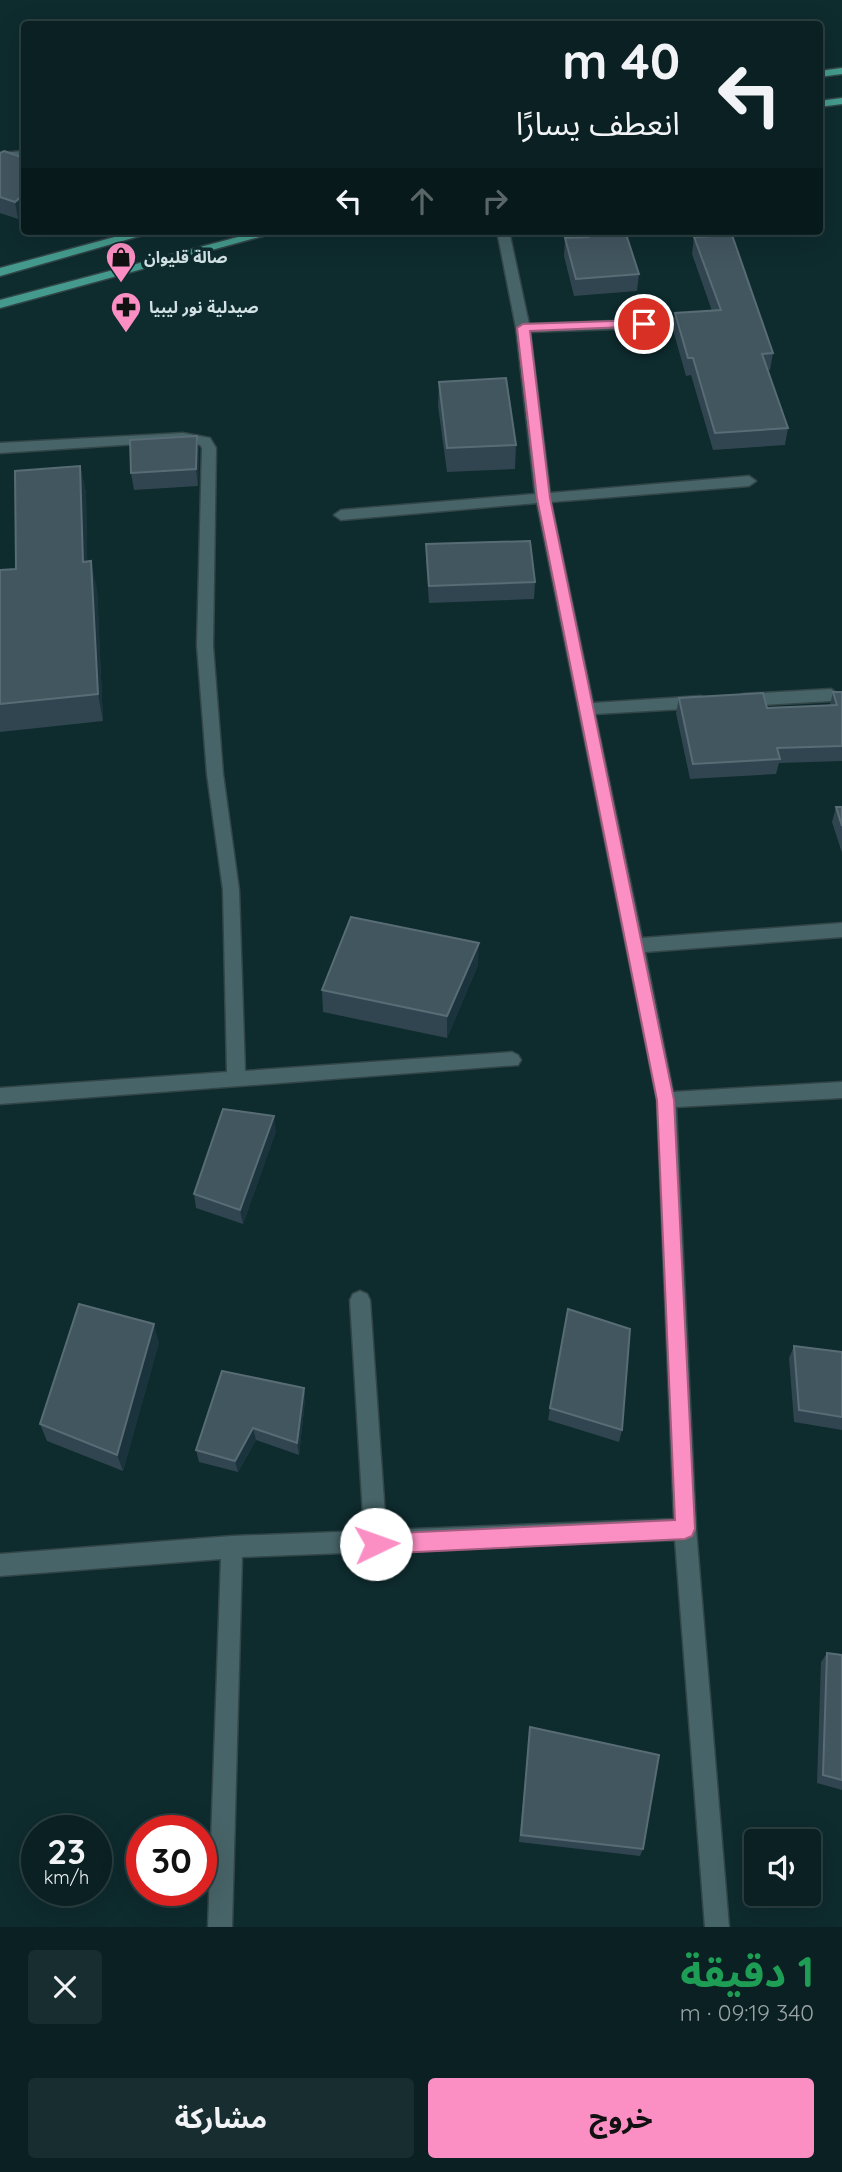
<!DOCTYPE html>
<html lang="ar">
<meta charset="utf-8">
<style>
body{margin:0;font-family:Quicksand,"Noto Sans Arabic",sans-serif;background:#182d2f;color:#f1f3f6;direction:rtl;height:100vh;display:flex;flex-direction:column;font-size:26px;white-space:nowrap}
*{box-sizing:border-box;margin:0}
p{font-size:23px;color:#99a3a5}
.icon{flex:none;width:38px;height:38px;fill:none;stroke:currentColor;stroke-width:2;stroke-linecap:round;stroke-linejoin:round}
.map{position:relative;height:1927px;overflow:hidden;direction:ltr}
.side{display:flex;flex-direction:column;background:#0a2022;flex:1}
.side>*{flex:none}
.banner{position:absolute;left:21px;top:21px;width:802px;height:214px;border-radius:7px;box-shadow:0 7px 28px #0002,0 0 0 2px #2a3e40;direction:rtl;background:#0a2022;color:#f1f3f6;overflow:hidden}
.controls{position:absolute;left:744px;top:1829px;display:grid;gap:14px}
.controls a{display:grid;place-items:center;width:77px;height:77px;border-radius:7px;background:#0a2022;box-shadow:0 7px 28px #0002,0 0 0 2px #2a3e40;font-size:35px}
.speed{position:absolute;left:21px;top:1815px;display:flex;gap:14px;font-size:35px;font-weight:700;text-align:center}
.speed>*{display:grid;place-content:center;width:91px;height:91px;border-radius:50%;background:#0a2022;box-shadow:0 7px 28px #0002,0 0 0 2px #2a3e40;line-height:1}
.speed small{font-size:18px;font-weight:400}
.speed .limit{border:10px solid #d22;background:#fff;color:#111}
.pin{position:absolute;display:grid;place-items:center;width:60px;height:60px;color:#fff;margin:-30px;border:4px solid #fff;border-radius:50%;box-shadow:0 2px 7px #0007}
.me{position:absolute;width:77px;margin:-38px;rotate:87deg;stroke-linejoin:round;filter:drop-shadow(0 0 5px #0008)}
.turn{display:flex;align-items:center;gap:24px;height:147px;padding:0 28px;font-size:32px}
.turn .icon{width:91px;height:91px;stroke-width:2.5}
.turn b{display:block;font-size:49px;line-height:60px}
.lanes{display:flex;align-items:center;height:66px;padding:0 28px;background:#0003;justify-content:center;gap:35px;direction:ltr}
.lanes .off{opacity:.35}
.round{display:grid;place-items:center;flex:none;width:74px;height:74px;border-radius:7px;background:#182d2f}
.overview{display:flex;align-items:center;justify-content:space-between;height:119px;padding:0 28px}
h1{font-size:42px;font-weight:700;line-height:52px;color:#1e9e55}
.button{display:flex;gap:14px;margin-top:auto;padding:14px 28px}
.button a{flex:1;height:80px;border-radius:7px;background:#fb8fc4;color:#111;font-size:28px;font-weight:700;line-height:80px;text-align:center}
.button a+a{background:#182d2f;color:#f1f3f6}
.map>svg:first-child{display:block}
.lines{fill:none;stroke-linecap:round;stroke-linejoin:round}
.minor-casing{stroke:#324547;stroke-width:3}
.major-casing{stroke:#324547;stroke-width:3}
.minor{fill:#476468;fill-rule:evenodd}
.major{fill:#449b8d;fill-rule:evenodd}
.wall{fill:#304550}
.shaded-wall{fill:#1b333c}
.building{fill:#425660;stroke:#586c75;stroke-width:2}
.route{fill:#fb8fc4;stroke:#a35d7f;stroke-width:2}
.labels{text-anchor:middle;dominant-baseline:central;stroke-width:7;stroke-linejoin:round;paint-order:stroke}
.far-poi-label{font-size:16px;font-weight:bold;fill:#d2e2e4;stroke:#0e2b2e;text-anchor:start}
</style>
<div class="map">
<svg width="842" height="1927" viewBox="0 0 842 1927">
<rect width="100%" height="100%" fill="#0e2b2e"/>
<g class="lines">
<!-- minor casing -->
<g class="minor-casing">
<g id="minor">
<polygon points="24,151 24,158 0,161 0,153"/>
<polygon points="497,231 509,231 529,324 644,320 651,324 644,328 530,332 550,493 749,476 756,481 749,486 551,502 593,703 701,696 709,702 701,708 595,714 642,938 842,923 842,937 645,952 673,1092 842,1082 842,1098 676,1107 696,1529 729,1927 705,1927 675,1540 383,1552 376,1555 370,1552 242,1557 232,1927 208,1927 221,1559 0,1576 0,1554 232,1536 364,1531 350,1300 353,1294 360,1291 367,1294 370,1300 386,1530 674,1519 657,1100 537,503 341,520 334,515 341,510 535,494 516,328"/>
<polygon points="183,433 210,438 216,448 213,646 223,774 239,890 245,1071 512,1052 518,1055 521,1060 518,1065 0,1104 0,1088 227,1072 223,890 207,774 197,646 202,448 200,445 183,441 0,453 0,443"/>
<polygon points="831,689 839,695 831,701 743,706 735,700 743,694"/>
</g>
</g>
<!-- major casing -->
<g class="major-casing">
<g id="major">
<polygon points="842,68 842,74 819,77 819,71"/>
<polygon points="842,98 842,104 819,107 819,101"/>
<polygon points="137,231 157,231 0,276 0,268"/>
<polygon points="261,231 281,231 0,308 0,300"/>
</g>
</g>
<!-- minor -->
<use href="#minor" class="minor"/>
<!-- major -->
<use href="#major" class="major"/>
</g>
<!-- wall -->
<g class="wall">
<polygon points="0,153 24,158 24,214 18,219 0,213"/>
<polygon points="580,231 625,231 639,274 637,291 574,296 564,256 565,238 581,237"/>
<polygon points="694,237 773,353 770,370 768,370 788,428 785,445 713,450 691,375 686,376 673,330 675,313 712,311 692,254"/>
<polygon points="439,382 516,445 515,469 447,472 438,406"/>
<polygon points="197,436 199,453 198,486 134,490 131,473"/>
<polygon points="80,466 86,493 87,562 97,589 103,721 0,732 0,570 16,569"/>
<polygon points="426,544 535,582 534,599 429,603 426,561"/>
<polygon points="833,692 842,692 842,761 779,763 776,774 690,779 676,713 679,698 767,708 830,705"/>
<polygon points="836,807 842,807 842,853 832,822"/>
<polygon points="478,965 447,1038 323,1012 322,990"/>
<polygon points="276,1131 243,1224 196,1208 194,1194"/>
<polygon points="159,1342 123,1471 47,1441 40,1424"/>
<polygon points="794,1346 842,1352 842,1430 794,1422 789,1358"/>
<polygon points="304,1388 305,1400 299,1455 256,1440 238,1472 199,1462 196,1450"/>
<polygon points="550,1408 622,1430 619,1442 548,1420"/>
<polygon points="827,1653 842,1655 842,1790 817,1783 821,1662"/>
<polygon points="530,1727 643,1849 640,1856 519,1842"/>
</g>
<!-- shaded-wall -->
<g class="shaded-wall">
<polygon points="24,194 24,214 18,219 15,202"/>
<polygon points="197,436 199,453 198,486 196,469"/>
<polygon points="80,466 86,493 88,590 83,562"/>
<polygon points="91,561 97,589 103,721 98,694"/>
<polygon points="479,943 478,965 447,1038 447,1016"/>
<polygon points="274,1116 276,1131 243,1224 240,1210"/>
<polygon points="154,1324 159,1342 123,1471 117,1455"/>
<polygon points="304,1388 305,1400 299,1455 297,1443"/>
<polygon points="253,1428 256,1440 238,1472 235,1461"/>
</g>
<!-- building -->
<g class="building">
<polygon points="4,151 24,158 24,194 15,202 0,197 0,153"/>
<polygon points="586,231 625,231 639,274 576,279 565,238 588,237"/>
<polygon points="732,235 773,353 762,354 788,428 715,433 693,358 688,358 675,313 721,310 694,237"/>
<polygon points="506,378 516,445 447,448 439,382"/>
<polygon points="197,436 196,469 131,473 130,440"/>
<polygon points="80,466 83,562 91,561 98,694 0,704 0,570 16,569 15,471"/>
<polygon points="530,541 535,582 429,586 426,544"/>
<polygon points="833,692 842,692 842,746 777,748 780,759 693,764 679,698 763,693 767,708 837,705"/>
<polygon points="836,807 842,807 842,826"/>
<polygon points="351,917 479,943 447,1016 322,990"/>
<polygon points="223,1109 274,1116 240,1210 194,1194"/>
<polygon points="79,1304 154,1324 117,1455 40,1424"/>
<polygon points="568,1309 630,1329 622,1430 550,1408"/>
<polygon points="794,1346 842,1352 842,1417 799,1410"/>
<polygon points="222,1371 304,1388 297,1443 253,1428 235,1461 196,1450"/>
<polygon points="827,1653 842,1655 842,1780 823,1775"/>
<polygon points="530,1727 659,1755 643,1849 521,1835"/>
</g>
<!-- route -->
<polygon class="route" points="644,320 648,321 648,326 530,331 550,498 674,1100 695,1529 692,1536 685,1539 376,1554 369,1551 366,1544 369,1537 376,1534 675,1520 657,1100 537,498 517,328 523,324"/>
<!-- icons -->
<defs>
<g id="shop-pin" transform="scale(1.575)"><path d="M0 17L-7.5 6A9.5 9.5 0 1 1 7.5 6Z" fill="#fb8fc4" stroke="#0e2b2e"/><path d="M-5-2.5h2.3a2.7 3.5 0 0 1 5.4 0H5L5.5 6h-11ZM-1.5-2.5h3a1.5 2.3 0 0 0-3 0Z" fill="#111"/></g>
<g id="pharmacy-pin" transform="scale(1.575)"><path d="M0 17L-7.5 6A9.5 9.5 0 1 1 7.5 6Z" fill="#fb8fc4" stroke="#0e2b2e"/><path d="M-2-6h4v4h4v4h-4v4h-4v-4h-4v-4h4Z" fill="#111"/></g>
</defs>
<g fill-rule="evenodd">
<use href="#shop-pin" x="121" y="257"/>
<use href="#pharmacy-pin" x="126" y="307"/>
</g>
<g class="labels">
<!-- far-poi labels -->
<g class="far-poi-label">
<text x="144" y="257">صالة قليوان</text>
<text x="149" y="307">صيدلية نور ليبيا</text>
</g>
</g>
</svg>
<div class="controls">
<a><svg class="icon" aria-label="sound" viewBox="0 0 24 24"><path d="M4 9h4l5-4v14l-5-4H4zM17 9q2 3 0 6"/></svg></a>
</div>
<div class="speed"><div>23<small>km/h</small></div><div class="limit">30</div></div>
<div class="pin" style="left:644px;top:324px;background:#d93025"><svg class="icon" aria-label="arrive" viewBox="0 0 24 24"><path d="M6 21V4h12l-3 4 3 4H6"/></svg></div>
<svg class="me" style="left:376px;top:1544px" viewBox="-20 -20 40 40"><circle r="19" fill="#fff"/><path d="M0-13L10 11 0 6-10 11z" fill="#fb8fc4"/></svg>
<div class="banner">
<div class="turn"><svg class="icon" aria-label="left" viewBox="0 0 24 24"><path d="M17 20v-9H6M10 6l-5 5 5 5"/></svg><div><b>40 m</b>انعطف يسارًا</div></div>
<div class="lanes"><svg class="icon" aria-label="left" viewBox="0 0 24 24"><path d="M17 20v-9H6M10 6l-5 5 5 5"/></svg><svg class="icon off" aria-label="ahead" viewBox="0 0 24 24"><path d="M12 20V5M6 11l6-6 6 6"/></svg><svg class="icon off" aria-label="right" viewBox="0 0 24 24"><path d="M7 20v-9h11M14 6l5 5-5 5"/></svg></div>
</div>
</div>
<section class="side">
<div class="overview"><div><h1>1 دقيقة</h1><p>340 m · 09:19</p></div><a class="round"><svg class="icon" aria-label="close" viewBox="0 0 24 24"><path d="M6 6l12 12M18 6L6 18"/></svg></a></div>
<div class="button"><a>خروج</a><a>مشاركة</a></div>
</section>
